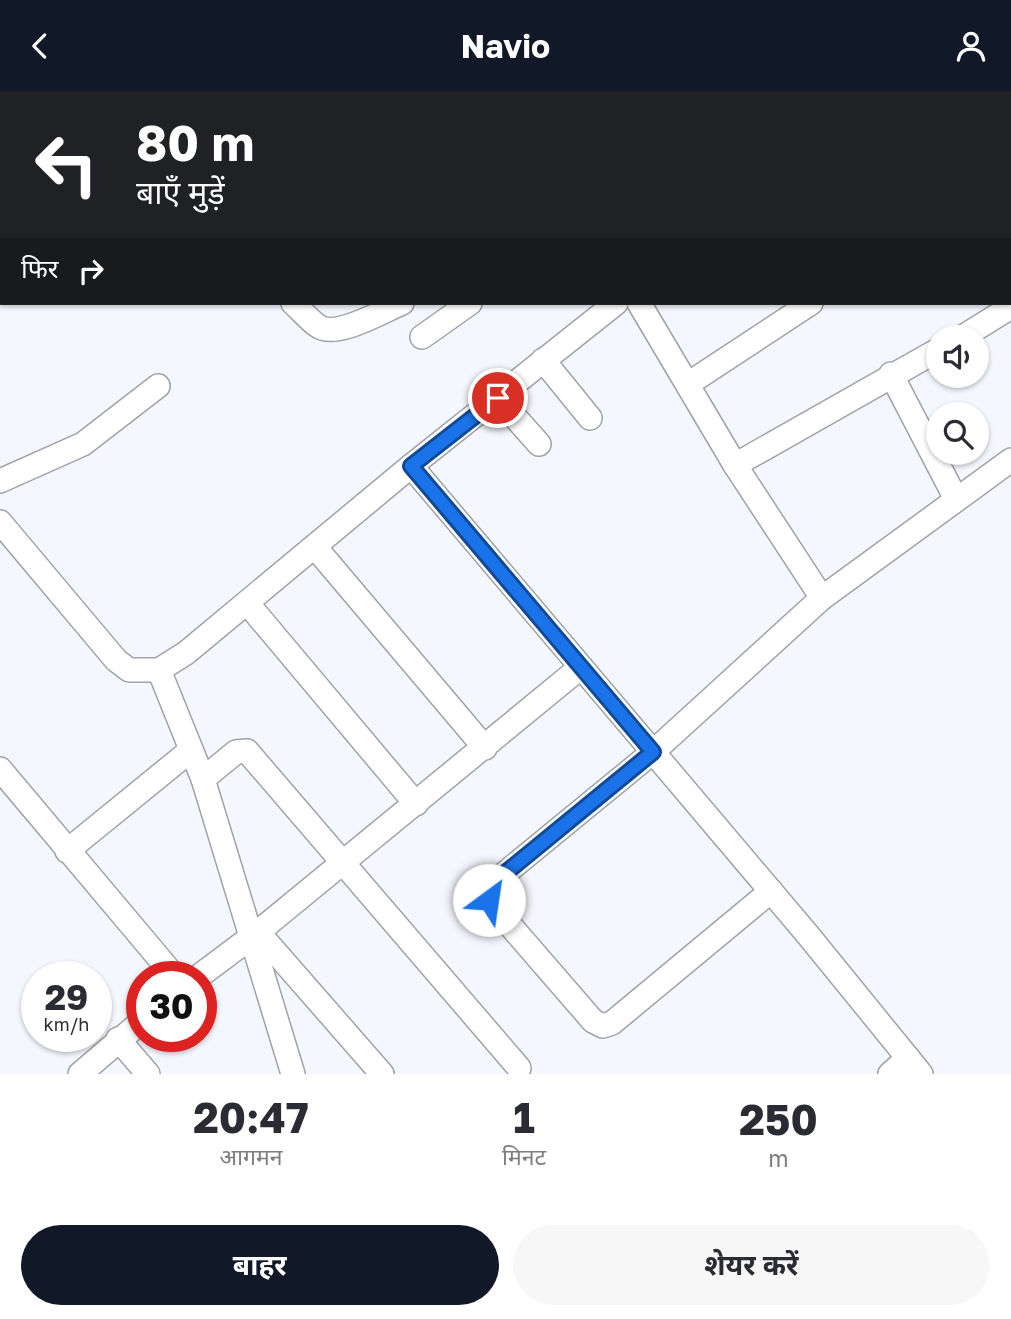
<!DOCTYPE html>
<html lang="hi">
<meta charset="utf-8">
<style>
body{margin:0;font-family:"Golos Text","Noto Sans Devanagari",sans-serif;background:#f7f7f7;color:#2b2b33;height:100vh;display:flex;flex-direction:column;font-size:26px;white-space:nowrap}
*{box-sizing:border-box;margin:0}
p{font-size:23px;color:#7c7c81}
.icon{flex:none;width:38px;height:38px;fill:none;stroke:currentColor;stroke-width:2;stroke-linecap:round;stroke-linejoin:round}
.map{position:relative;height:983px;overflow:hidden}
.panel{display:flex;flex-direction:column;background:#fff;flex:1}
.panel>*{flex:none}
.hud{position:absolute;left:0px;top:0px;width:1012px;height:214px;box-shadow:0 2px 5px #0004;background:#202124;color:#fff;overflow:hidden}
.tools{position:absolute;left:926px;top:234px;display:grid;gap:14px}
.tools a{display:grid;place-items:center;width:63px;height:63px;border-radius:50%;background:#fff;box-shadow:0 2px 5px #0004;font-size:35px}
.speed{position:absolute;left:21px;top:870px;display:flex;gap:14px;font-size:35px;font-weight:700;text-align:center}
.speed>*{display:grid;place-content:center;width:91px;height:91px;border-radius:50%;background:#fff;box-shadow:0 2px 5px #0004;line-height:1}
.speed small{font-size:18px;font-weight:400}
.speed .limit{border:10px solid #d22;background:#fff;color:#111}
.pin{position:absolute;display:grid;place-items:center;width:60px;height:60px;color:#fff;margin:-30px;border:4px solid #fff;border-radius:50%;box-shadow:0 2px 7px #0007}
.me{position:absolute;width:77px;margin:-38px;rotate:31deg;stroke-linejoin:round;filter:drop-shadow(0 0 5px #0008)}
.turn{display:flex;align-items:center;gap:24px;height:147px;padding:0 21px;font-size:32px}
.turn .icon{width:91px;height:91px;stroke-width:2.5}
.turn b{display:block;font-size:49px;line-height:60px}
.then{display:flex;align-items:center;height:66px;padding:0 21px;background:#0003;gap:14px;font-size:26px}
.eta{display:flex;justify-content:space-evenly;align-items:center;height:119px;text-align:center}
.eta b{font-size:42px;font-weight:700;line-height:49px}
.primary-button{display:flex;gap:14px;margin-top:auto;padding:14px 21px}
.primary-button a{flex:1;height:80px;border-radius:42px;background:#111827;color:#fff;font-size:28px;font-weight:700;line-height:80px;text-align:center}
.primary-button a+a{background:#f7f7f7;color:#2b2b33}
header{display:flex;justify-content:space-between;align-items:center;height:91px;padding:0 21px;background:#111827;color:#fff;font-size:32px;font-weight:700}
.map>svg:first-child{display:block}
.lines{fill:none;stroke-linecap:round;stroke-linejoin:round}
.minor-casing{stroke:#a0a2a9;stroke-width:26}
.minor{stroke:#fff;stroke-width:23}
.route-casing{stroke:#114b97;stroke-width:18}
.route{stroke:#1a73e8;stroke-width:12}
</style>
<header><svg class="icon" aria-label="back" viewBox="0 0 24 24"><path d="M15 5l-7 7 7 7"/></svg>Navio<svg class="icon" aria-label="person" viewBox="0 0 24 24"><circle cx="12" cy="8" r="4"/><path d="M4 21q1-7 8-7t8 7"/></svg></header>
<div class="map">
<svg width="1011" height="983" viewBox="0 0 1011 983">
<rect width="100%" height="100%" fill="#f5f7fe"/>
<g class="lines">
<!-- minor casing -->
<g class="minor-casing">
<g id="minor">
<polyline points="116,0 117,2"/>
<polyline points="551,0 553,2"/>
<polyline points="396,2 398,0"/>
<polyline points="518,2 520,0"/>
<polyline points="698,2 699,0"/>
<polyline points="846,2 848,0"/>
<polyline points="0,49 2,51"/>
<polyline points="1010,63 1011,63"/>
<polyline points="0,158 2,156"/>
<path d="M293,212C301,219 309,229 318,235C336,248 383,220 402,212"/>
<polyline points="639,212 735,374 822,507"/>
<polyline points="422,246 470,212"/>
<polyline points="961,247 1011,216"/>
<polyline points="543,269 590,327"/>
<polyline points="891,283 956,408"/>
<polyline points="688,293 811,212"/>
<polyline points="498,307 539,353"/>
<polyline points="735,374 938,259"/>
<polyline points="411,375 808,844 921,983"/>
<polyline points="0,390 83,353 158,295"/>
<polyline points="0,431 116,569 129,579 159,579 186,562 411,375 616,212"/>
<polyline points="315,456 485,657"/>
<polyline points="248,513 416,713"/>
<polyline points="159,579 203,688 293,983"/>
<polyline points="0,678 175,886"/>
<polyline points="203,688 236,661 247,660 519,977"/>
<polyline points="67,760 191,659"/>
<polyline points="771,800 612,932 603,935 593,930 496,818 488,800 492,793 653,661 822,507 1011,369"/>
<polyline points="258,841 382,983"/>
<polyline points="198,886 258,841 581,576"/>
<polyline points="118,948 148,983"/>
<polyline points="80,983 142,930"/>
<polyline points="890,983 908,967"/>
</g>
</g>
<!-- minor -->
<use href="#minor" class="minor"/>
</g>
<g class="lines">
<!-- route casing -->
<g class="route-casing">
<polyline id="route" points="489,809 488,800 492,793 653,661 411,375 498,307"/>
</g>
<!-- route -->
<use href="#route" class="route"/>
</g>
</svg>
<div class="tools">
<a><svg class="icon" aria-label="sound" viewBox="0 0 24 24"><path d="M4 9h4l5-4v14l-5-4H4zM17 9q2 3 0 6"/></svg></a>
<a><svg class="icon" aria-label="search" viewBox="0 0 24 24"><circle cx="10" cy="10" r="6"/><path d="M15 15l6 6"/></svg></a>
</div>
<div class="speed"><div>29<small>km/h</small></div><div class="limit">30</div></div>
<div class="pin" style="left:498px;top:307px;background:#d93025"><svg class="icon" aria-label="arrive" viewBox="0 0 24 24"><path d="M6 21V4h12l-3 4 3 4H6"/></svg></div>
<svg class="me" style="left:489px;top:809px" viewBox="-20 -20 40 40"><circle r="19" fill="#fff"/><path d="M0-13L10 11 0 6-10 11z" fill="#1a73e8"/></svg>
<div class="hud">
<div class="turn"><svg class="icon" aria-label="left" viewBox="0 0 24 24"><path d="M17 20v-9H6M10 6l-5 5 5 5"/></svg><div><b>80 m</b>बाएँ मुड़ें</div></div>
<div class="then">फिर<svg class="icon" aria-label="right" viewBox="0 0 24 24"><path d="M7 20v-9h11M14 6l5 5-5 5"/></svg></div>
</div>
</div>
<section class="panel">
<div class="eta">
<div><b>20:47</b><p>आगमन</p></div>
<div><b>1</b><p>मिनट</p></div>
<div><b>250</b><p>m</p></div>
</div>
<div class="primary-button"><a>बाहर</a><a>शेयर करें</a></div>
</section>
